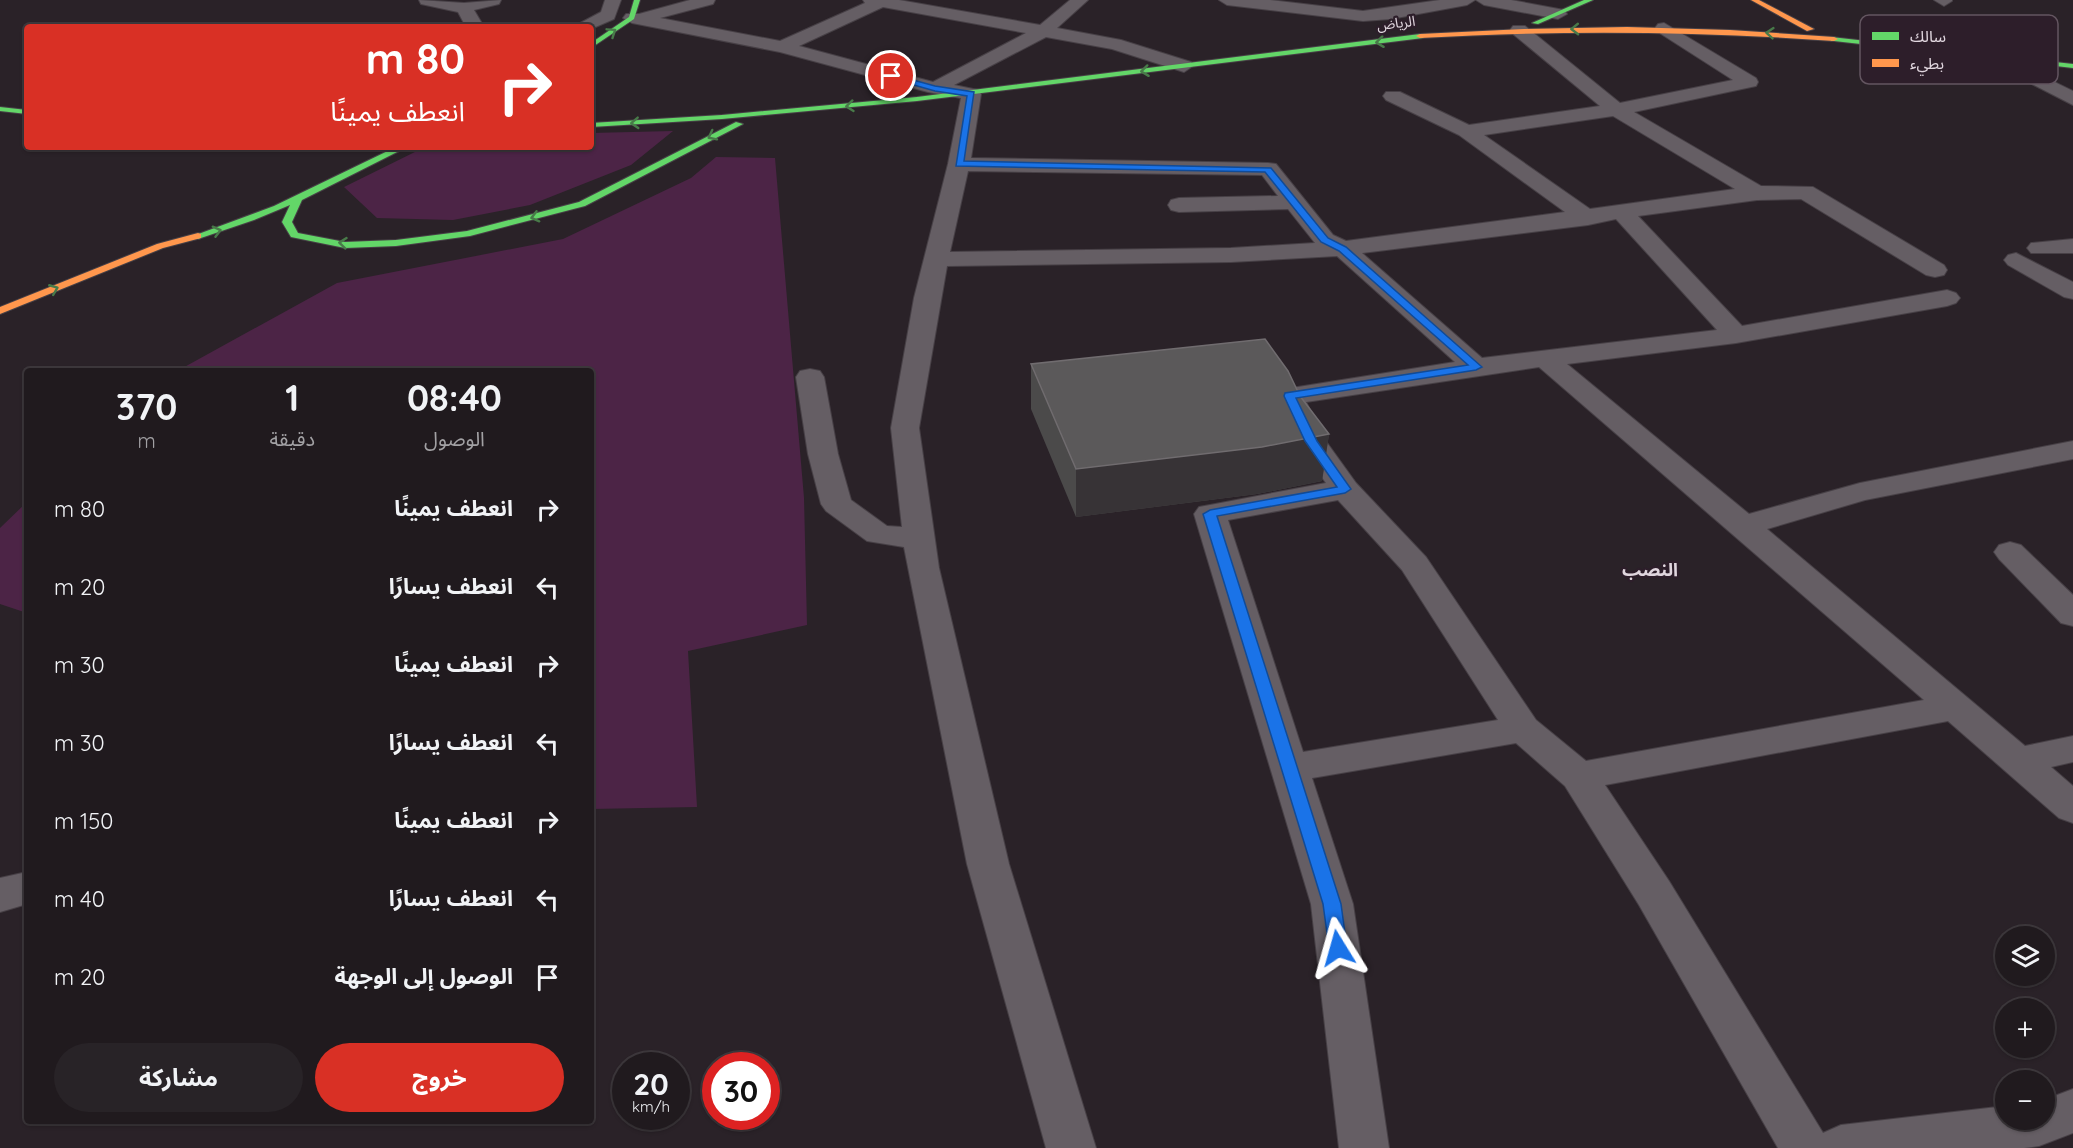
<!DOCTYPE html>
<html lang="ar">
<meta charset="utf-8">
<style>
body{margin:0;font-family:Quicksand,"Noto Sans Arabic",sans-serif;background:#282327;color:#f1f3f6;direction:rtl;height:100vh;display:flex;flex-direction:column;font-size:22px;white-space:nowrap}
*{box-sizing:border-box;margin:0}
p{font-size:20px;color:#a2a1a4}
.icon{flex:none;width:33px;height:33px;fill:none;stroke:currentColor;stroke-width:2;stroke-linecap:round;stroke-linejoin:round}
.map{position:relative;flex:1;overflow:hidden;direction:ltr}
.panel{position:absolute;left:24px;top:368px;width:570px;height:756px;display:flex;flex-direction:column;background:#201a1e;border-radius:6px;box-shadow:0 2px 4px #0004,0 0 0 2px #3d383c;direction:rtl}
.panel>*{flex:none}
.hud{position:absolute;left:24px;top:24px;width:570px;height:126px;border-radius:6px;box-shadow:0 2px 4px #0004,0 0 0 2px #3d383c;direction:rtl;background:#d93025;color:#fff;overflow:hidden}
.fabs{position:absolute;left:1995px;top:926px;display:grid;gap:12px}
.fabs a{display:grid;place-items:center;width:60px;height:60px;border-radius:50%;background:#201a1e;box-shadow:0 2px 4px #0004,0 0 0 2px #3d383c;font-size:30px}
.speed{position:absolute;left:612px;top:1052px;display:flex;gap:12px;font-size:30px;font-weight:700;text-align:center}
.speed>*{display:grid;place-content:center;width:78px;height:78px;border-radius:50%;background:#201a1e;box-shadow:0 2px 4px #0004,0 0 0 2px #3d383c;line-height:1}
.speed small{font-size:15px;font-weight:400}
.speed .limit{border:9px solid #d22;background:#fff;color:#111}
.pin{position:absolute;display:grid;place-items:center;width:51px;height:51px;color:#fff;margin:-26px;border:3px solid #fff;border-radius:50%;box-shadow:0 2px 6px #0007}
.me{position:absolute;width:66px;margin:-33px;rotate:352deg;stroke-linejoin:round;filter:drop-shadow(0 0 4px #0008)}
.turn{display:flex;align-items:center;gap:21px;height:126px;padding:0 30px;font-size:27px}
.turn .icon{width:78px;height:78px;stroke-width:2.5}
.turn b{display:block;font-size:42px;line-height:51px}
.eta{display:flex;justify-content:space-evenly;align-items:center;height:102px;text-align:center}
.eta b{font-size:36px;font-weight:700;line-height:42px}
.button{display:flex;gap:12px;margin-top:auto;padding:12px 30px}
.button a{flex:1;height:69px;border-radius:36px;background:#d93025;color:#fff;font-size:24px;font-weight:700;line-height:69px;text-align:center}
.button a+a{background:#282327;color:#f1f3f6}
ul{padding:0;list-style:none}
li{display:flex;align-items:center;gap:18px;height:78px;padding:0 30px}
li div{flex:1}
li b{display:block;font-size:22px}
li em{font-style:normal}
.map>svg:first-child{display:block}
.green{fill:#4c2446}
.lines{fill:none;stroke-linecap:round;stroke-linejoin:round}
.street-casing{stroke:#474046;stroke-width:2}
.fast-casing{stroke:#474046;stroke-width:2}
.slow-casing{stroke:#474046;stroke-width:2}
.street{fill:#655e64;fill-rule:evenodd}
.fast{fill:#63d668;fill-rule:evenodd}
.slow{fill:#ff974d;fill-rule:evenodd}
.wall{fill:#4b4a4a}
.shaded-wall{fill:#373336}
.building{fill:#5b595a;stroke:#706c6f;stroke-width:1.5}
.oneway{stroke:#487a49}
.route{fill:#1a73e8;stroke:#114b97;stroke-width:1.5}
.labels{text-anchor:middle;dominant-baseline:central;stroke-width:4.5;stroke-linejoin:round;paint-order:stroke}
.far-street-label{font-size:14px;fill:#e0d6de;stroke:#2d1e2a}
.neighbourhood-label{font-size:18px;font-weight:bold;fill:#e0d6de;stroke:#2d1e2a}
.key{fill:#2d1e2a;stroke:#635560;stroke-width:1.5}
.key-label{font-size:16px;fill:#e0d6de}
</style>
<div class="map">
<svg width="2073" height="1148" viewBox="0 0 2073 1148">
<rect width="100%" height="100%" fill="#2a2228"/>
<!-- green -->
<g class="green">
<polygon points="673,131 631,165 530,205 453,220 377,218 344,187 425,147 591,147 591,133"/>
<polygon points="716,157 775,158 804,498 807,625 688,651 697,807 591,809 591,370 179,370 337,283 563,239 691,178"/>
<polygon points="27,502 27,613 0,604 0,528"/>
</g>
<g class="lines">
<!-- street casing -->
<g class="street-casing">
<g id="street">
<polygon points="419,0 464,3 501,0 499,4 474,10 484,27 466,27 458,12 421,4"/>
<polygon points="605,0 621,0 614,19 591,29 591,27 573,27 601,12"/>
<path d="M690,0H715L713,4L660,18L780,41L865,3L863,0H899L1040,25L1070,0H1088L1057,28L1121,40L1191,62L1193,66L1184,72L1112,49L1046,37L954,85L978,90L981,94L971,158L1268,163L1276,164L1333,235L1346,241L1565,212L1459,135L1386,100L1383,96L1386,92H1400L1469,125L1600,106L1513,34L1510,30L1513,26H1525L1620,103L1733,80L1658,32L1655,28L1658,24L1664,23L1756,78L1758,82L1756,86L1634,112L1761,186L1813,187L1944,265L1947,270L1944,275L1935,277L1926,275L1801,199L1757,200L1638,216L1742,326L1947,290L1956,293L1960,298L1956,303L1947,306L1736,343L1567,364L1749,514L1860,483L2073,441V459L1865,500L1767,529L2025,746L2073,736V762L2051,767L2073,786V823L2059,818L1948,721L1605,785L1669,881L1823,1133L1841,1125L2006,1106V1119H2044V1100L2073,1089V1133L2039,1146L2024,1148H1778L1639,905L1565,786L1516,743L1312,778L1353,904L1389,1148H1339L1311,904L1194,514L1199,507L1210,505L1326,483L1296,441L1275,396L1279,390L1455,362L1337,256L1231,262L947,266L919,428L939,568L1009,864L1096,1148H1046L967,864L904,547L867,541L826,511L821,504L808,454L796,377L800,371L810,369L820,371L824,377L838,454L851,500L887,526L902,527L891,428L914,298L948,164L961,98L928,92L780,52L632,23L623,18L626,14H639ZM883,7L1026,33L933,82L799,46ZM1613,116L1735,189L1590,209L1484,135ZM968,171L1262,175L1278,196L1179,198L1171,200L1168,205L1171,210L1179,212L1288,209L1315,243L1231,248L950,252ZM1616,219L1717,330L1482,358L1362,253L1588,225ZM1539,367L1924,700L1586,761L1536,720L1426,557L1356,483L1325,440L1306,402ZM1338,500L1402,570L1498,720L1303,752L1228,520Z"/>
<polygon points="1219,0 1270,0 1363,11 1440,0 1475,0 1467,5 1391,19 1363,21 1227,5"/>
<polygon points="1476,0 1511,0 1564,10 1567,14 1558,19 1484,5"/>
<polygon points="1934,0 1952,0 1952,1 1944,6"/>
<polygon points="1989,50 2073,91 2073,105 1983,59 1980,55 1983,51"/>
<polygon points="2073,239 2073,253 2031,253 2027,248 2031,243"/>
<polygon points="2016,253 2073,282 2073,299 2064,297 2008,265 2004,260 2008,255"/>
<polygon points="2010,542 2021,545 2073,595 2073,626 2061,623 1999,559 1994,552 1999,545"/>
<polygon points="27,872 27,904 0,912 0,878"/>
</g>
</g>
<!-- fast casing -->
<g class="fast-casing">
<g id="fast">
<polygon points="634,0 640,0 634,19 591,48 591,43 629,17"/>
<polygon points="1584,0 1593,0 1538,24 1532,23"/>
<polygon points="1420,34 1424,36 1423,38 917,101 722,119 591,127 591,123 722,115 917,97"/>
<polygon points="1831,37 2073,64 2073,68 1834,41 1831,41"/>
<polygon points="0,107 27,110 27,114 0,111"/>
<polygon points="736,122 743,124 585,206 470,236 396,246 345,248 291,237 282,222 290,205 254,220 198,239 193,236 274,206 396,147 407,147 302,200 292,222 298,233 345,242 396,240 467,231 579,202"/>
</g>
</g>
<!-- slow casing -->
<g class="slow-casing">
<g id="slow">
<polygon points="1751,0 1759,0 1814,29 1807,31"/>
<path d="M1627,27L1730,30L1834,37L1838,39L1834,41C1696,31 1558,30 1420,38L1416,36L1420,34L1524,29Z"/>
<polygon points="198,233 201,234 201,238 163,248 0,314 0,307 157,244"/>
</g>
</g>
<!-- street -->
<use href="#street" class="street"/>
<!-- fast -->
<use href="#fast" class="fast"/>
<!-- slow -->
<use href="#slow" class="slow"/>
</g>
<!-- wall -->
<polygon class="wall" points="1031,364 1300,396 1329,434 1322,481 1257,494 1076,517 1031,409"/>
<!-- shaded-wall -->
<polygon class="shaded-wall" points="1329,434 1322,481 1257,494 1076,517 1076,469"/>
<!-- building -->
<polygon class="building" points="1265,339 1288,371 1300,396 1329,434 1262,447 1076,469 1031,364"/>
<!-- one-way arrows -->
<defs><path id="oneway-chevron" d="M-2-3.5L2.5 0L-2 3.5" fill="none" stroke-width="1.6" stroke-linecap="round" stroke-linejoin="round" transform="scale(1.5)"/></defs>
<g class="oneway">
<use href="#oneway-chevron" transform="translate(1575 29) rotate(179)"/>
<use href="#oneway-chevron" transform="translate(612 32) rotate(-34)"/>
<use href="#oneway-chevron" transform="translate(1770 33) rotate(-175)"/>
<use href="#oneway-chevron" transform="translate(1380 42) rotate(173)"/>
<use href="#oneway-chevron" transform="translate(1145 71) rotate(173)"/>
<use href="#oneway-chevron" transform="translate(850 106) rotate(174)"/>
<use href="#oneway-chevron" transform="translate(635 123) rotate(177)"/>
<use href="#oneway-chevron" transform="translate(712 136) rotate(153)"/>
<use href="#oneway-chevron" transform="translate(535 217) rotate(165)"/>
<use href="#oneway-chevron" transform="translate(217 231) rotate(-15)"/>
<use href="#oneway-chevron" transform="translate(343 243) rotate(-174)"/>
<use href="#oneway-chevron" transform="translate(54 289) rotate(-22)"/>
</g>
<!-- route -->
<polygon class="route" points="891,74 935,86 974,92 964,161 1271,168 1328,238 1346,247 1482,367 1476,370 1296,398 1317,441 1351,489 1345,493 1217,516 1341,904 1347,948 1344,953 1338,955 1331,953 1329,948 1323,904 1203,514 1210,510 1337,487 1305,441 1284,396 1285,393 1468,365 1339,251 1321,242 1265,172 956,166 967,96 935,91 889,78"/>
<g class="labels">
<!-- far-street labels -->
<g class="far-street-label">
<text transform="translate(1396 23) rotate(-7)">الرياض</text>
</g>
<!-- neighbourhood labels -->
<g class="neighbourhood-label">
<text x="1650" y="569">النصب</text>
</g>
</g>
<!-- legend -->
<rect x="1860" y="15" width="198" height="69" rx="9" class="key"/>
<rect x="1872" y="32" width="27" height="8" fill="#63d668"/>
<rect x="1872" y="59" width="27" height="8" fill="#ff974d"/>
<g class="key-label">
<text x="1910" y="42">سالك</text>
<text x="1910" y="69">بطيء</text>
</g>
</svg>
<div class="fabs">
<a><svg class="icon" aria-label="layers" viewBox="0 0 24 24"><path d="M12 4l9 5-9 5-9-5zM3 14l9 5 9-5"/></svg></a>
<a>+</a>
<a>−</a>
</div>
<div class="speed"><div>20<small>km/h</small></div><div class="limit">30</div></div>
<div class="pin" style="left:891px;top:76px;background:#d93025"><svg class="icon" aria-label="arrive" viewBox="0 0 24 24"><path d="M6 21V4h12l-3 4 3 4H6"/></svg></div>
<svg class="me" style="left:1338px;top:948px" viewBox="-20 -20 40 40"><path d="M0-17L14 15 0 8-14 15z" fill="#1a73e8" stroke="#fff" stroke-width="4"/></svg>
<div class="hud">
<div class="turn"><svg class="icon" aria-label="right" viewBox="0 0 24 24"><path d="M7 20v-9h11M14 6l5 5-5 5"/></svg><div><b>80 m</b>انعطف يمينًا</div></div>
</div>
<section class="panel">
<div class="eta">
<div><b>08:40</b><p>الوصول</p></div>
<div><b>1</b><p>دقيقة</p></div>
<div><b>370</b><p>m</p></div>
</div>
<ul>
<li><svg class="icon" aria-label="right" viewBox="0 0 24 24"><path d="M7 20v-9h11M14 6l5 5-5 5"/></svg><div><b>انعطف يمينًا</b></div><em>80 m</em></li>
<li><svg class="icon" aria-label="left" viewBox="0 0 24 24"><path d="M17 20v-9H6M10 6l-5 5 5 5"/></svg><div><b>انعطف يسارًا</b></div><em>20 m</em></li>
<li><svg class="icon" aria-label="right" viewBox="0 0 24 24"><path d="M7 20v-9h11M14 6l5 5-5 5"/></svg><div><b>انعطف يمينًا</b></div><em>30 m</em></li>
<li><svg class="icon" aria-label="left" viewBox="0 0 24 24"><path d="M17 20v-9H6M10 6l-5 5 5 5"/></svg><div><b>انعطف يسارًا</b></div><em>30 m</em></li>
<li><svg class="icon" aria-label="right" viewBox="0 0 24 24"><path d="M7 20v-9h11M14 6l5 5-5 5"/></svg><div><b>انعطف يمينًا</b></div><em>150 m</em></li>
<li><svg class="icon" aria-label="left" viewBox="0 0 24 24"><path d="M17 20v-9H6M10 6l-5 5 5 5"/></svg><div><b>انعطف يسارًا</b></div><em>40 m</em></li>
<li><svg class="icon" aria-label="arrive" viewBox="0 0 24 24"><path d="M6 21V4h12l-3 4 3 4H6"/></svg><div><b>الوصول إلى الوجهة</b></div><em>20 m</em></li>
</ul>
<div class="button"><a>خروج</a><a>مشاركة</a></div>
</section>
</div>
